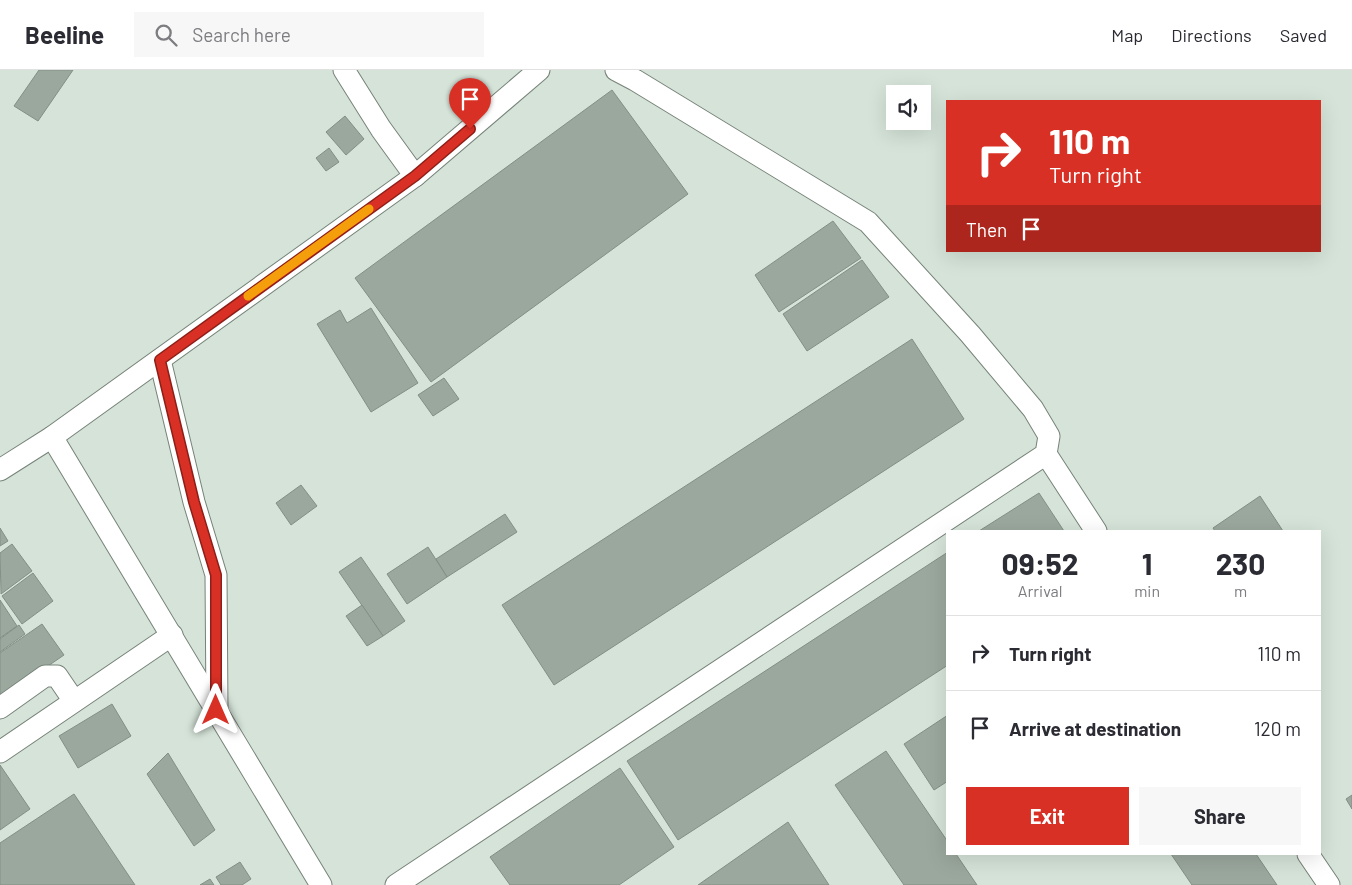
<!DOCTYPE html>
<style>
body{margin:0;font-family:Barlow,sans-serif;background:#f7f7f7;color:#2b2b33;height:100vh;display:flex;flex-direction:column;font-size:19px;white-space:nowrap}
*{box-sizing:border-box;margin:0}
p{font-size:16px;color:#7c7c81}
.icon{flex:none;width:28px;height:28px;fill:none;stroke:currentColor;stroke-width:2;stroke-linecap:round;stroke-linejoin:round}
.map{position:relative;flex:1;overflow:hidden}
.panel{position:absolute;left:946px;top:460px;width:375px;height:325px;display:flex;flex-direction:column;background:#fff;border-radius:0px;box-shadow:0 5px 20px #0002}
.panel>*{flex:none}
.top-card{position:absolute;left:946px;top:30px;width:375px;height:152px;border-radius:0px;box-shadow:0 5px 20px #0002;background:#d93025;color:#fff;overflow:hidden}
.fabs{position:absolute;left:886px;top:15px;display:grid;gap:10px}
.fabs a{display:grid;place-items:center;width:45px;height:45px;border-radius:0px;background:#fff;box-shadow:0 5px 20px #0002;font-size:25px}
.pin{position:absolute;display:grid;place-items:center;width:42px;height:42px;color:#fff;margin:-51px -21px;border-radius:50% 50% 50% 0;rotate:-45deg;box-shadow:0 0 5px #0007}
.pin .icon{rotate:45deg}
.me{position:absolute;width:55px;margin:-28px;rotate:0deg;stroke-linejoin:round;filter:drop-shadow(0 0 4px #0008)}
.turn{display:flex;align-items:center;gap:18px;height:105px;padding:0 20px;font-size:22px}
.turn .icon{width:65px;height:65px;stroke-width:2.5}
.turn b{display:block;font-size:35px;line-height:42px}
.then{display:flex;align-items:center;height:48px;padding:0 20px;background:#0003;gap:10px;font-size:19px}
.eta{display:flex;justify-content:space-evenly;align-items:center;height:85px;text-align:center}
.eta b{font-size:30px;font-weight:700;line-height:35px}
.cta{display:flex;gap:10px;margin-top:auto;padding:10px 20px}
.cta a{flex:1;height:58px;border-radius:0px;background:#d93025;color:#fff;font-size:20px;font-weight:700;line-height:58px;text-align:center}
.cta a+a{background:#f7f7f7;color:#2b2b33}
ul{padding:0;list-style:none}
li{display:flex;align-items:center;gap:15px;height:75px;padding:0 20px;border-top:1px solid #e1e1e2}
li div{flex:1}
li b{display:block;font-size:19px}
li em{font-style:normal}
header{display:flex;align-items:center;gap:30px;box-sizing:border-box;height:70px;padding:0 25px;background:#fff;border-bottom:1px solid #e1e1e2}
header strong{font-size:24px}
nav{display:flex;gap:28px;margin-inline-start:auto;font-size:18px}
.search{width:350px;height:45px;background:#f7f7f7;display:flex;align-items:center;gap:12px;box-sizing:border-box;padding:0 18px;border-radius:0px;color:#7c7c81;font-size:19px}
.map>svg:first-child{display:block}
.building{fill:#9ba89e;stroke:#838f85}
.lines{fill:none;stroke-linecap:round;stroke-linejoin:round}
.minor-casing{stroke:#768379;stroke-width:23}
.minor{stroke:#fff;stroke-width:21}
.route-casing{stroke:#8d1f18;stroke-width:12}
.route{stroke:#d93025;stroke-width:9}
.slow{stroke:#f59e0b;stroke-width:9}
</style>
<header>
<strong>Beeline</strong>
<div class="search"><svg class="icon" aria-label="search" viewBox="0 0 24 24"><circle cx="10" cy="10" r="6"/><path d="M15 15l6 6"/></svg>Search here</div>
<nav><a>Map</a><a>Directions</a><a>Saved</a></nav>
</header>
<div class="map">
<svg width="1352" height="815" viewBox="0 0 1352 815">
<rect width="100%" height="100%" fill="#d5e3d8"/>
<!-- building -->
<g class="building">
<polygon points="39,0 73,0 38,51 14,36"/>
<polygon points="612,20 688,124 431,312 355,208"/>
<polygon points="345,46 364,69 346,85 326,62"/>
<polygon points="329,78 339,92 326,101 316,88"/>
<polygon points="833,151 861,188 779,242 755,205"/>
<polygon points="862,190 889,227 807,281 783,244"/>
<polygon points="371,238 418,313 371,342 317,254 340,240 347,253"/>
<polygon points="912,269 964,349 554,615 502,535"/>
<polygon points="444,308 459,329 433,346 418,325"/>
<polygon points="301,415 317,436 291,455 276,433"/>
<polygon points="1039,423 1064,461 979,461"/>
<polygon points="1260,426 1283,461 1215,461 1213,458"/>
<polygon points="505,444 517,462 447,507 436,489"/>
<polygon points="0,458 8,471 0,476"/>
<polygon points="12,474 32,501 1,524 0,483"/>
<polygon points="428,477 447,507 407,534 387,504"/>
<polygon points="948,482 948,595 678,770 627,691"/>
<polygon points="361,487 405,551 383,566 339,502"/>
<polygon points="33,503 53,531 22,554 2,526"/>
<polygon points="0,530 17,556 0,568"/>
<polygon points="362,535 383,566 367,576 346,546"/>
<polygon points="42,554 64,585 0,629 0,583"/>
<polygon points="19,555 25,564 0,582 0,569"/>
<polygon points="112,634 131,666 78,698 59,666"/>
<polygon points="948,645 948,711 934,720 904,674"/>
<polygon points="886,681 948,772 948,784 956,784 977,815 904,815 835,715"/>
<polygon points="168,683 215,760 194,776 147,704"/>
<polygon points="0,695 30,739 0,760"/>
<polygon points="620,698 674,777 619,815 510,815 490,787"/>
<polygon points="74,724 135,815 0,815 0,773"/>
<polygon points="1352,725 1352,739 1346,729"/>
<polygon points="788,752 829,815 698,815"/>
<polygon points="1171,784 1256,784 1277,815 1192,815"/>
<polygon points="240,792 251,809 242,815 221,815 216,807"/>
<polygon points="210,809 214,815 200,815"/>
</g>
<g class="lines">
<!-- minor casing -->
<g class="minor-casing">
<g id="minor">
<polyline points="415,106 539,0"/>
<polyline points="160,290 194,432 216,505 217,640"/>
<polyline points="1046,384 1096,461"/>
<polyline points="0,400 52,367"/>
<polyline points="0,638 45,606 57,606 74,631"/>
<polyline points="0,682 172,565"/>
<polyline points="1308,784 1329,815"/>
<polyline points="321,815 52,367 415,106 381,59 344,0"/>
<polyline points="396,815 1046,384 1049,366 1033,339 970,264 868,152 635,10 616,0"/>
</g>
</g>
<!-- minor -->
<use href="#minor" class="minor"/>
</g>
<g class="lines">
<!-- route casing -->
<g class="route-casing">
<polyline id="route" points="216,640 216,505 194,432 160,290 415,106 470,59"/>
</g>
<!-- route -->
<use href="#route" class="route"/>
<!-- slow -->
<polyline class="slow" points="248,226 369,139"/>
</g>
</svg>
<div class="fabs">
<a><svg class="icon" aria-label="sound" viewBox="0 0 24 24"><path d="M4 9h4l5-4v14l-5-4H4zM17 9q2 3 0 6"/></svg></a>
</div>
<div class="pin" style="left:470px;top:59px;background:#d93025"><svg class="icon" aria-label="arrive" viewBox="0 0 24 24"><path d="M6 21V4h12l-3 4 3 4H6"/></svg></div>
<svg class="me" style="left:216px;top:640px" viewBox="-20 -20 40 40"><path d="M0-17L14 15 0 8-14 15z" fill="#d93025" stroke="#fff" stroke-width="4"/></svg>
<div class="top-card">
<div class="turn"><svg class="icon" aria-label="right" viewBox="0 0 24 24"><path d="M7 20v-9h11M14 6l5 5-5 5"/></svg><div><b>110 m</b>Turn right</div></div>
<div class="then">Then<svg class="icon" aria-label="arrive" viewBox="0 0 24 24"><path d="M6 21V4h12l-3 4 3 4H6"/></svg></div>
</div>
<section class="panel">
<div class="eta">
<div><b>09:52</b><p>Arrival</p></div>
<div><b>1</b><p>min</p></div>
<div><b>230</b><p>m</p></div>
</div>
<ul>
<li><svg class="icon" aria-label="right" viewBox="0 0 24 24"><path d="M7 20v-9h11M14 6l5 5-5 5"/></svg><div><b>Turn right</b></div><em>110 m</em></li>
<li><svg class="icon" aria-label="arrive" viewBox="0 0 24 24"><path d="M6 21V4h12l-3 4 3 4H6"/></svg><div><b>Arrive at destination</b></div><em>120 m</em></li>
</ul>
<div class="cta"><a>Exit</a><a>Share</a></div>
</section>
</div>
